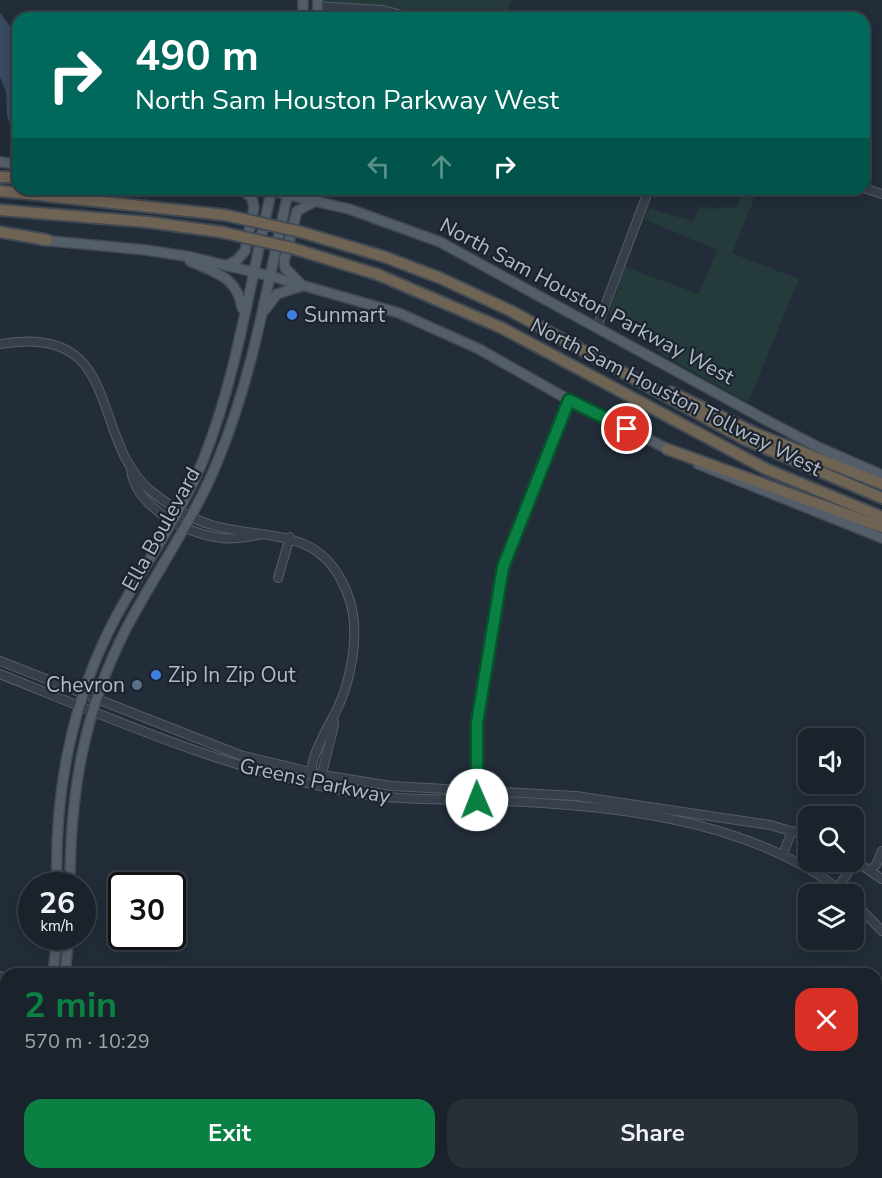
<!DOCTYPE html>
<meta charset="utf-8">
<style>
body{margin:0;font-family:"Nunito Sans",sans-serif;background:#272f37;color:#f1f3f6;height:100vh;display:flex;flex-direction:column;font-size:22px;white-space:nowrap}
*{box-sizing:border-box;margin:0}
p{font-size:20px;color:#9fa4a9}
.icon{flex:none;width:33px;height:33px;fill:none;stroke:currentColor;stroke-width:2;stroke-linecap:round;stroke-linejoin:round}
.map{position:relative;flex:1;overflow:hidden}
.panel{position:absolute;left:0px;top:968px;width:882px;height:212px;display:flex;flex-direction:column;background:#1a222b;border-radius:18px 18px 0 0;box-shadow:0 3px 15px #0003,0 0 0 2px #383f47}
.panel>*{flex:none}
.hud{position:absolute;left:12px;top:12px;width:858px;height:183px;border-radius:18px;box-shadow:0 3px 15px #0003,0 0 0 2px #383f47;background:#00695c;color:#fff;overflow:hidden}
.fabs{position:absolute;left:798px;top:728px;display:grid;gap:12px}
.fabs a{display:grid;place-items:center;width:66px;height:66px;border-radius:12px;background:#1a222b;box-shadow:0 3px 15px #0003,0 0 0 2px #383f47;font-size:30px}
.speed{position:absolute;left:18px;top:872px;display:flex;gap:12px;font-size:30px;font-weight:700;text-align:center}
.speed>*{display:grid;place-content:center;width:78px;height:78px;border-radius:50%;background:#1a222b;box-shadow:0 3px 15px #0003,0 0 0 2px #383f47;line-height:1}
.speed small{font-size:15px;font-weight:400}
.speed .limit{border:3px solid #111;border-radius:9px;background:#fff;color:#111}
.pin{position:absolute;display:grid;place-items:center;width:51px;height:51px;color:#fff;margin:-26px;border:3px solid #fff;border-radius:50%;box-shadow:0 2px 6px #0007}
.me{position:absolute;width:66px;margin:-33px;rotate:359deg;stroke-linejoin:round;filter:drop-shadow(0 0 4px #0008)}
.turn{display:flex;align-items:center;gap:21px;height:126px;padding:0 24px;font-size:27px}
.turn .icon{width:78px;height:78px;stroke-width:2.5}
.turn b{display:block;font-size:42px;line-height:51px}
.lanes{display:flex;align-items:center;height:57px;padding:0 24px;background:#0003;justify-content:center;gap:30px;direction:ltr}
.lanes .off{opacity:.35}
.round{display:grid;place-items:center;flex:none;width:63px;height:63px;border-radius:18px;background:#272f37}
.headline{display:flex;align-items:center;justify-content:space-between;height:102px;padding:0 24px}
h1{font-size:36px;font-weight:700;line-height:45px;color:#0b8043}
.primary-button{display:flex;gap:12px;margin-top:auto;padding:12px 24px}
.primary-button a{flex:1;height:69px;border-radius:18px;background:#0b8043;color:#fff;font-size:24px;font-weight:700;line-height:69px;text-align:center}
.primary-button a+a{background:#272f37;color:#f1f3f6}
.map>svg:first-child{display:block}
.green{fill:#253a3b}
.water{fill:#384b62}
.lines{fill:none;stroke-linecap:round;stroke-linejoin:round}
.river{stroke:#384b62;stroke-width:10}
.minor-casing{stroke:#545d67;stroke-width:10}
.major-casing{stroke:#3f4853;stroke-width:12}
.highway-casing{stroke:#414a54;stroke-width:14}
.minor{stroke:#363f4a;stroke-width:8}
.major{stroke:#545e6a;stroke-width:9}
.highway{stroke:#6f6353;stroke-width:10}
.highway-bridge-casing{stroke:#414a54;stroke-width:14;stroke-linecap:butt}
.highway-bridge{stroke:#6f6353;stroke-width:10}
.route-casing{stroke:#07532c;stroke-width:15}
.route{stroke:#0b8043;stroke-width:10}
.shop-dot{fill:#3f7fe0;stroke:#1b242e;stroke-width:2}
.service-dot{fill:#5c6f8a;stroke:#1b242e;stroke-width:2}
.labels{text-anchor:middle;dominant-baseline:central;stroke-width:4.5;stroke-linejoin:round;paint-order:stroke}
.street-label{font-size:21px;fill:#b1bac6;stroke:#1b242e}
.poi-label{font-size:21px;fill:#b1bac6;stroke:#1b242e;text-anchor:start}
</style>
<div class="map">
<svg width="882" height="1178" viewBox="0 0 882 1178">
<rect width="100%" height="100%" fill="#222d39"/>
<!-- green -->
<g class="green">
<polygon points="322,0 512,0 505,18 322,18"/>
<polygon points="745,189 758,189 732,253 799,279 748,402 661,354 639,325 609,313 625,267 699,294 717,250 644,219 650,208 693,222 700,206 709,209 737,207"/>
</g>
<!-- water -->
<g class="water">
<polygon points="0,13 18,37 18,134 11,127 7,116 6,92 0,77"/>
<polygon points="300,1173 351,1173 353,1178 313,1178"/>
</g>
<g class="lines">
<!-- river -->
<g class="river">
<polyline points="876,992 882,991"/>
<polyline points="0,1061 6,1058"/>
</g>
<!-- minor casing -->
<g class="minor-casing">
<g id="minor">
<polyline points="318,6 383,10 413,18"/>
<polyline points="864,188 882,194"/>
<polyline points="597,327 649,189"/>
<path d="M0,344C126,322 88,440 152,492C169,506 193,520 215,526C273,541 324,526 349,598C361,633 351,685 333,717C326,730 309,760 312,775"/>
<path d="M131,469C135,507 188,535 222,538C234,540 247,537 259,535"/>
<polyline points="278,578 290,537"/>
<polyline points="0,661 240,755 323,775 391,786 576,796 770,825 808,836"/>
<path d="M0,674C117,721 231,772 356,793C396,800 437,799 478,800C599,804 747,815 845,894"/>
<polyline points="321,777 334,725 333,718"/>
<polyline points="477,792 477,723 503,567 569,400"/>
<polyline points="783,854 792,831"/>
<polyline points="854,860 882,879"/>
<polyline points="870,870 876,865 882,851"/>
<polyline points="838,888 855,861"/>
<polyline points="854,902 882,931"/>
<polyline points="0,976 6,979"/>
<polyline points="876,1163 882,1163"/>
<polyline points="841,1173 841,1176 869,1178"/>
<polyline points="232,1178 234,1173"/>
<polyline points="675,1178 677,1173"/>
</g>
</g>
<!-- major casing -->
<g class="major-casing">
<g id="major">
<polyline points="303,18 303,0"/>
<polyline points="317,18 318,0"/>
<polyline points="0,162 18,164"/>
<polyline points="263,189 349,209 440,242 764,419 820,448 882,475"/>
<polyline points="307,189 316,201"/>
<polyline points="40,240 146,250 191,257 270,276 399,313 479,349 569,400 672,451"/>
<path d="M190,261C215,273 237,276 242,308"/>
<polyline points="228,265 237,260 245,251 254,208 252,198 241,189"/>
<polyline points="299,282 285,268 284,261 297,211 315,201"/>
<polyline points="265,310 277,294 302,286"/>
<polyline points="698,464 882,538"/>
<path d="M57,885C54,793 72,699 116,617C145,563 181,515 204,458C237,375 251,277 272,189"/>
<path d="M70,885C70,792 84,710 127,627C157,570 194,520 218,460C254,373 268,280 289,189"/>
<polyline points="53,974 57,936"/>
<polyline points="65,974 69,936"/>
<polyline points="0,994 6,995"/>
<polyline points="491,1173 504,1178"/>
<polyline points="14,1178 15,1173"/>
<polyline points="29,1178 31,1173"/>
</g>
</g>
<!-- highway casing -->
<g class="highway-casing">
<g id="highway">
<polyline points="0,177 18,177"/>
<polyline points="0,191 225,215"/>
<polyline points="0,210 147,222 221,232"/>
<polyline points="0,232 47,240"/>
<polyline points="385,257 440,278 511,311 746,440 882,498"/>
<polyline points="379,275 502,328 766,469 882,517"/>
<polyline points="671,392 757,434 882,484"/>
<polyline points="667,449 882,527"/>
</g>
</g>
<!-- minor -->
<use href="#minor" class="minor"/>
<!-- major -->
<use href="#major" class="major"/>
<!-- highway -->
<use href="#highway" class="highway"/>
<!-- highway-bridge casing -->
<g class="highway-bridge-casing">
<g id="highway-bridge">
<polyline points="225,215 301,232 385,257"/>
<polyline points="221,232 292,248 379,275"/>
</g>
</g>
<!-- highway-bridge -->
<use href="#highway-bridge" class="highway-bridge"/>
</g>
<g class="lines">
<!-- route casing -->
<g class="route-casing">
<polyline id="route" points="477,800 477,723 503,567 569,400 627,429"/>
</g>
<!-- route -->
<use href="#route" class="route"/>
</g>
<!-- markers -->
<g class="shop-dot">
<circle cx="292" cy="315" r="6"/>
<circle cx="156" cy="675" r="6"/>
</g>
<circle class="service-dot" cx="137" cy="685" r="6"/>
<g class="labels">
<!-- street labels -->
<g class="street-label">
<text transform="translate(587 301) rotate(28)">North Sam Houston Parkway West</text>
<text transform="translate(676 397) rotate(27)">North Sam Houston Tollway West</text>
<text transform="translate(161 529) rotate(-61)">Ella Boulevard</text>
<text transform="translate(315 781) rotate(12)">Greens Parkway</text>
</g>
<!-- poi labels -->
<g class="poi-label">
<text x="304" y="315">Sunmart</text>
<text x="168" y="675">Zip In Zip Out</text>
<text x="125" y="685" text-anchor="end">Chevron</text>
</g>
</g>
</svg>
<div class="fabs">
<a><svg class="icon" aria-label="sound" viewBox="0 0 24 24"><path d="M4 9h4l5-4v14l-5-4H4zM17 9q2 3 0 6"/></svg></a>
<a><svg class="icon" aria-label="search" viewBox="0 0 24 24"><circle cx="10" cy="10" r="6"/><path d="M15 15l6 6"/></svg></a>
<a><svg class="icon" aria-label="layers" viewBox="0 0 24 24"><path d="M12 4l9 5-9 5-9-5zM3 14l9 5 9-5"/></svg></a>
</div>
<div class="speed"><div>26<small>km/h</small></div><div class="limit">30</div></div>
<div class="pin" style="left:627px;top:429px;background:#d93025"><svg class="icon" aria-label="arrive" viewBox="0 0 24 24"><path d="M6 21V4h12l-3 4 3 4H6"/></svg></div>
<svg class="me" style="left:477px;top:800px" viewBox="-20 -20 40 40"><circle r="19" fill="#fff"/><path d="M0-13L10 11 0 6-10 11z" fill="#0b8043"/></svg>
<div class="hud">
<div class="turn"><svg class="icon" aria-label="right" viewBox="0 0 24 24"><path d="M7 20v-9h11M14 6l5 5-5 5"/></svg><div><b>490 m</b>North Sam Houston Parkway West</div></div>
<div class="lanes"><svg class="icon off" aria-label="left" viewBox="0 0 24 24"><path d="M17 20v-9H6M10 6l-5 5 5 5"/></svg><svg class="icon off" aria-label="ahead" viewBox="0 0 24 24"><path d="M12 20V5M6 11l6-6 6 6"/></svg><svg class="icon" aria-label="right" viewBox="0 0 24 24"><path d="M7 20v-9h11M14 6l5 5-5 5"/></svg></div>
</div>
<section class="panel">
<div class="headline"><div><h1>2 min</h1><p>570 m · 10:29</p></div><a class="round" style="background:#d93025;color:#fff"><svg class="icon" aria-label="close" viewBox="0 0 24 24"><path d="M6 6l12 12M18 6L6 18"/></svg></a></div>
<div class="primary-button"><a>Exit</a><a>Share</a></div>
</section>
</div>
